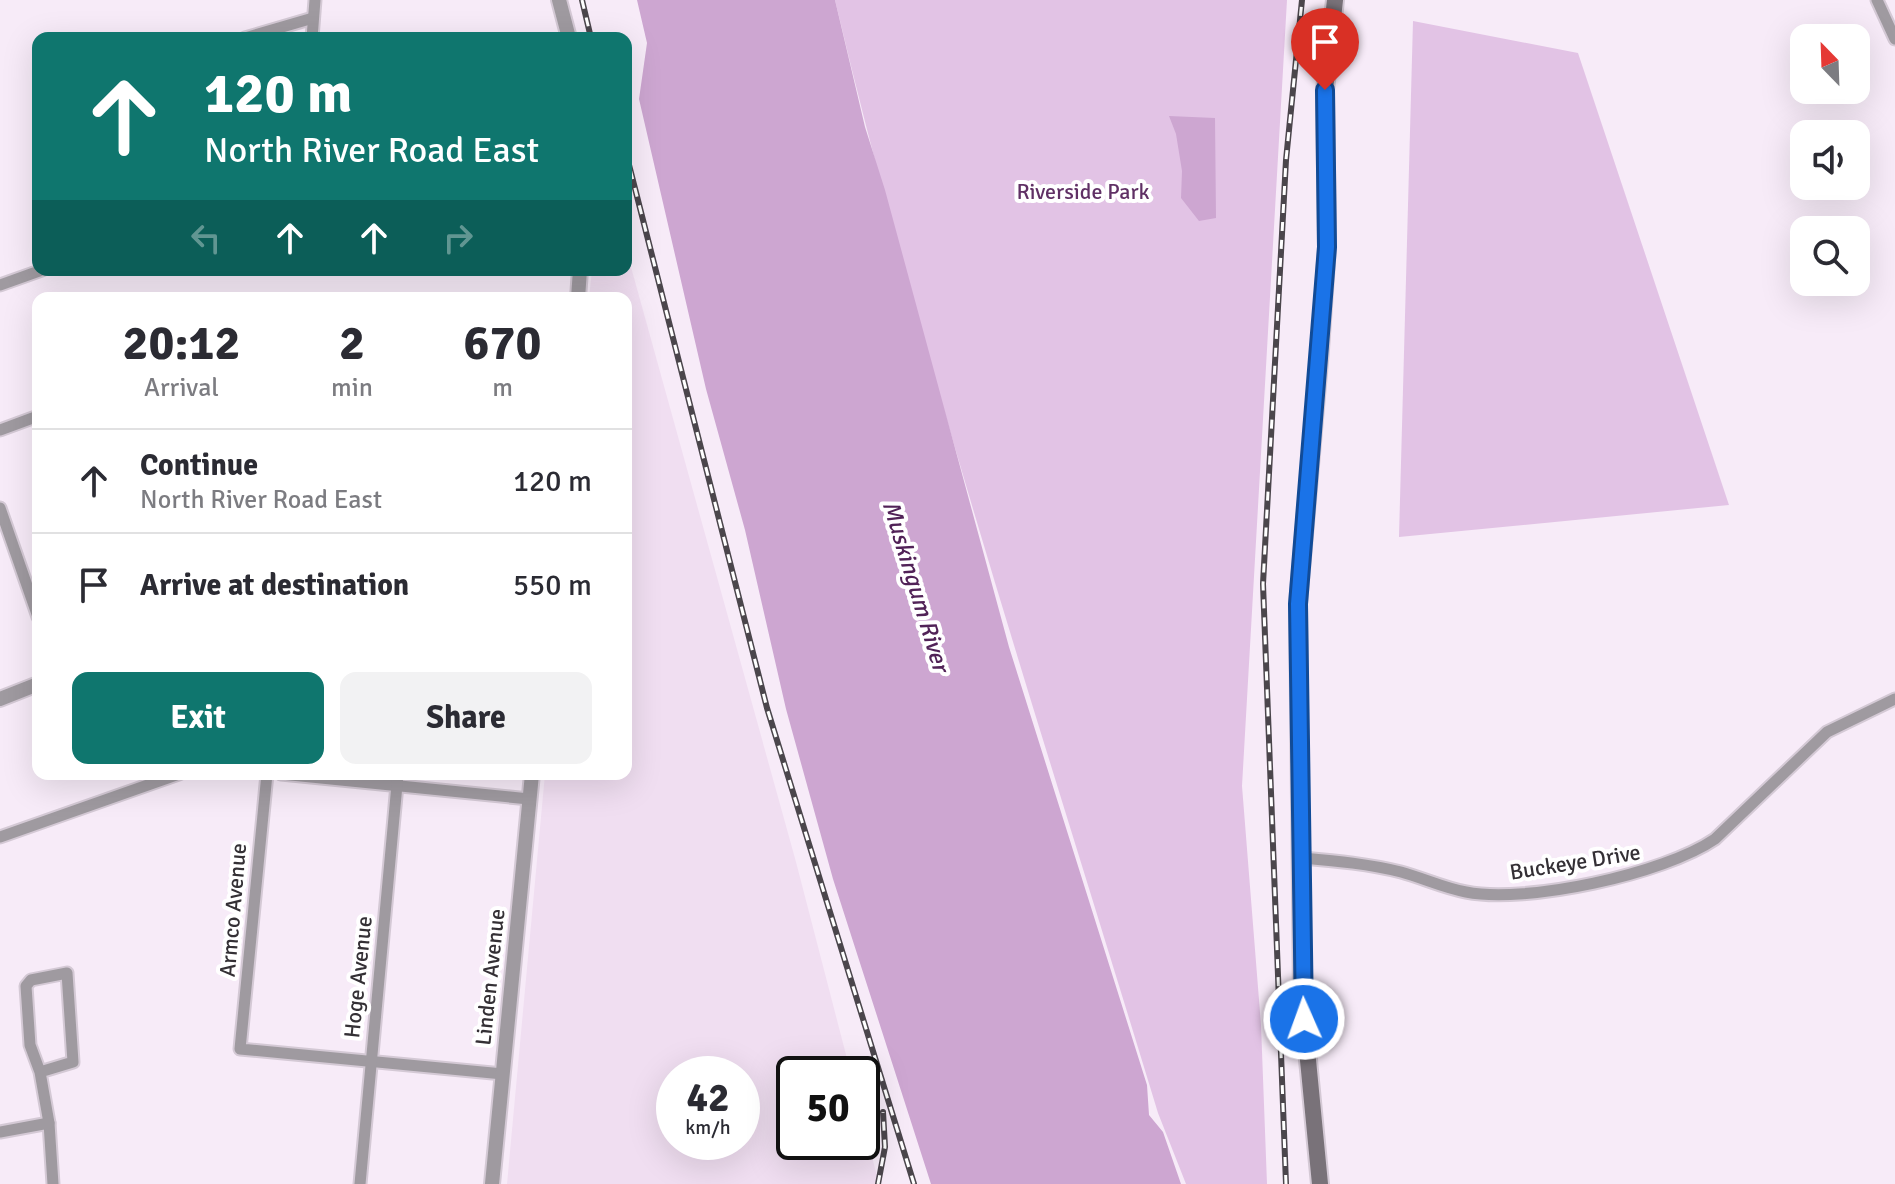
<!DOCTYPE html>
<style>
body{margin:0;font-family:Signika,sans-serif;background:#f2f2f3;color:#2b2b33;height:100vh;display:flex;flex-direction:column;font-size:30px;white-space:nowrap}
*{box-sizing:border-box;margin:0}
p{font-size:26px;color:#7c7c81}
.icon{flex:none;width:44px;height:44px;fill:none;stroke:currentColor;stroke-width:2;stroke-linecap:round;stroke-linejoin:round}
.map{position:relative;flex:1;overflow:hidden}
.sheet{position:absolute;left:32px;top:292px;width:600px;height:488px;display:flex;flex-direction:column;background:#fff;border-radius:16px;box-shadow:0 8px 32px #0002}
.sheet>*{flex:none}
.hud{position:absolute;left:32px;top:32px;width:600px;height:244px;border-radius:16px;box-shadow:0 8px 32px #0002;background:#0f766e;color:#fff;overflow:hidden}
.needle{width:52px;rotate:337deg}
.fabs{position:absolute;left:1790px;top:24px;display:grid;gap:16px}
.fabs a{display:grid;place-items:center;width:80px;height:80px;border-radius:16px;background:#fff;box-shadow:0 8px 32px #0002;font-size:40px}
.speed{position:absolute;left:656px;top:1056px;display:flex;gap:16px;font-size:40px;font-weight:700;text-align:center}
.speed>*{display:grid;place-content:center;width:104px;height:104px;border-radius:50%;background:#fff;box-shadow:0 8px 32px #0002;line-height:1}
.speed small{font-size:20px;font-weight:400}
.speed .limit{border:4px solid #111;border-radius:12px;background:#fff;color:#111}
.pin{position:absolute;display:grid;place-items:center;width:68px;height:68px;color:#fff;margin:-82px -34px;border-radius:50% 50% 50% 0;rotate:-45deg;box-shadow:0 0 8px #0007}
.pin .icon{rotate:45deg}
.me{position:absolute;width:88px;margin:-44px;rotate:358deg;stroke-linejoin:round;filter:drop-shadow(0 0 6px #0008)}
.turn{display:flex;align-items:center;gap:28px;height:168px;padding:0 40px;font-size:36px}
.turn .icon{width:104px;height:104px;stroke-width:2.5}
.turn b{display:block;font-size:56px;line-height:68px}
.lanes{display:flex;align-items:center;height:76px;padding:0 40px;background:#0003;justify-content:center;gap:40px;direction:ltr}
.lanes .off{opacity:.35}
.eta{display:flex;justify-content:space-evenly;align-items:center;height:136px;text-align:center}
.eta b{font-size:48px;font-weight:800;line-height:56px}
.cta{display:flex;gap:16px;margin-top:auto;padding:16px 40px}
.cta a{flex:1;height:92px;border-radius:16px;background:#0f766e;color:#fff;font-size:32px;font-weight:800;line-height:92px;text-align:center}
.cta a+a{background:#f2f2f3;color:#2b2b33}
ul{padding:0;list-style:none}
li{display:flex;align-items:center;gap:24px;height:104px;padding:0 40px;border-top:2px solid #e1e1e2}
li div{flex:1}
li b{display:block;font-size:30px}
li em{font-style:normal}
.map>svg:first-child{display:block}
.built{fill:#f0def1;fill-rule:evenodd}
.green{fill:#e2c3e5}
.water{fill:#cda6d1}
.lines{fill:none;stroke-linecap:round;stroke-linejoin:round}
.minor-casing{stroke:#d4c9d5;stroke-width:15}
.tertiary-casing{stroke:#d4c9d5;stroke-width:18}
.secondary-casing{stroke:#d4c9d5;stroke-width:20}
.minor{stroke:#9f9aa0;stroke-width:11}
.tertiary{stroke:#9f9aa0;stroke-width:14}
.secondary{stroke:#797279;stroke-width:16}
.rail-casing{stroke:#4b464c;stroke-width:6}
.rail{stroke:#fff;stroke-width:3;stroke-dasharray:9;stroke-linecap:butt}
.route-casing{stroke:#114b97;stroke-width:20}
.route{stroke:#1a73e8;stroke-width:14}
.labels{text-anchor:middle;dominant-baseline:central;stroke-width:8;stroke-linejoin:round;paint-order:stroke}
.park-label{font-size:22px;fill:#603065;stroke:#fff}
.street-label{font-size:22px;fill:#343035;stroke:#fff}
.water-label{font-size:24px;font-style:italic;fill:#512257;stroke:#fff}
</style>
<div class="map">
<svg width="1895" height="1184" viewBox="0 0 1895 1184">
<rect width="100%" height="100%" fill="#f7ebf8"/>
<!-- built -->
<path class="built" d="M626,249L796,862L851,1074H794V1142H862V1118L879,1184H507L545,774H626V298H589L592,270H626ZM674,1074H742V1142H674Z"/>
<!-- green -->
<g class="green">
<path d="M835,0H1287L1242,786L1261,1025L1267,1184H1186L1158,1113C1046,744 924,375 835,0Z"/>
<polygon points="1413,21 1578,53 1729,505 1399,537"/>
</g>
<!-- water -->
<g class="water">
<polygon points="637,0 835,0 865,127 885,190 1009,647 1147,1085 1149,1115 1163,1132 1181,1184 931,1184 833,879 786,709 745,530 706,389 639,99 647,43"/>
<polygon points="1169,116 1215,118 1216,218 1199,221 1181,198 1182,171 1176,134"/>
</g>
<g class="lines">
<!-- minor casing -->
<g class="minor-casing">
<g id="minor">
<polyline points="1877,0 1895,39"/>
<polyline points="245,38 313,18"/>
<polyline points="312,38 315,0"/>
<polyline points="0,285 42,270"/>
<polyline points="0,430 38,416"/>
<polyline points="0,508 38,617"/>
<polyline points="267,774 240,1049 503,1074"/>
<polyline points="281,774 529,799"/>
<polyline points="0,837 179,774"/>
<path d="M1303,858C1337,861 1369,864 1401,872C1423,878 1444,888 1466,892C1526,904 1664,874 1715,839L1827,732L1895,699"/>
<polyline points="40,1072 30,1045 26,986 31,980 67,973 73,1062 40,1072 49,1123 53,1184"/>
<polyline points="0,1132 49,1123"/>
<polyline points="360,1184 398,774"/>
</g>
</g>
<!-- tertiary casing -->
<g class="tertiary-casing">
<g id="tertiary">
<polyline points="559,0 569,38"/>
<polyline points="578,298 580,270"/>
<polyline points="0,699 38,684"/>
<polyline points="492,1184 532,774"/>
</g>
</g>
<!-- secondary casing -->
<g class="secondary-casing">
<polyline id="secondary" points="1320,1184 1302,998 1298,604 1320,350 1327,247 1325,90 1335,0"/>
</g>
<!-- minor -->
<use href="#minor" class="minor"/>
<!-- tertiary -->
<use href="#tertiary" class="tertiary"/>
<!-- secondary -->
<use href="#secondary" class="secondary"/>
<!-- rail casing -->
<g class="rail-casing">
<g id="rail">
<polyline points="582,0 591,38"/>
<polyline points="626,153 767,708 914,1184"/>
<polyline points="878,1184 885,1147 883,1112"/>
<polyline points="1286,1184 1263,584 1286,160 1302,0"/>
</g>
</g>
<!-- rail -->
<use href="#rail" class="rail"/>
</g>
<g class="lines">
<!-- route casing -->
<g class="route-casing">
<polyline id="route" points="1304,1019 1298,604 1327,247 1325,90"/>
</g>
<!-- route -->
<use href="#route" class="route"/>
</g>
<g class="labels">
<!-- park labels -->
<g class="park-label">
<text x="1083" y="191">Riverside Park</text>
</g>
<!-- street labels -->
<g class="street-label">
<text transform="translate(1575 862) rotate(-9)">Buckeye Drive</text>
<text transform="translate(233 910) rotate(-85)">Armco Avenue</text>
<text transform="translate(358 977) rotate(-84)">Hoge Avenue</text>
<text transform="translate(490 977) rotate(-84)">Linden Avenue</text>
</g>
<!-- water labels -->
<g class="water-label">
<text transform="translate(916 586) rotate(73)">Muskingum River</text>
</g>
</g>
</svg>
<div class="fabs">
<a><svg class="needle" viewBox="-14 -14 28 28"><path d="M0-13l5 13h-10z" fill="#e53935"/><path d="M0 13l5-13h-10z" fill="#7c7c81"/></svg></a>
<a><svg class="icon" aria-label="sound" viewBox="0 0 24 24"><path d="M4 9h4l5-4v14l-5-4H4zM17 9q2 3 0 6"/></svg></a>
<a><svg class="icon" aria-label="search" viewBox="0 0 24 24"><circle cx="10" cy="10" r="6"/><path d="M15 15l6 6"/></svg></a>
</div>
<div class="speed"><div>42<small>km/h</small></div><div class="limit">50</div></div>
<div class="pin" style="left:1325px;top:90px;background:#d93025"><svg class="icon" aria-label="arrive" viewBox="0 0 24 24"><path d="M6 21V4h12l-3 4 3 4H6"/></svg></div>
<svg class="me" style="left:1304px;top:1019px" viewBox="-20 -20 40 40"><circle r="17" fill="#1a73e8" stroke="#fff" stroke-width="3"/><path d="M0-11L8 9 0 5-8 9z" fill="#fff"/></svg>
<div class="hud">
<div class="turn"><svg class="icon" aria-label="ahead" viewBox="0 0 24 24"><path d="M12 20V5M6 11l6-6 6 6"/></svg><div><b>120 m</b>North River Road East</div></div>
<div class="lanes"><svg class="icon off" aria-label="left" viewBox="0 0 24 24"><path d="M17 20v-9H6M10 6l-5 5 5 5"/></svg><svg class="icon" aria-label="ahead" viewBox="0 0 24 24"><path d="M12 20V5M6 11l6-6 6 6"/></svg><svg class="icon" aria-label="ahead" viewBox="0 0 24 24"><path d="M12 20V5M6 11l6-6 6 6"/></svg><svg class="icon off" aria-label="right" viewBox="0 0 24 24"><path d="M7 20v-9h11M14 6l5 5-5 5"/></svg></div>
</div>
<section class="sheet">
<div class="eta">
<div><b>20:12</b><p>Arrival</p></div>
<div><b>2</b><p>min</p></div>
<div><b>670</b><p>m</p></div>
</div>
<ul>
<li><svg class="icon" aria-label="ahead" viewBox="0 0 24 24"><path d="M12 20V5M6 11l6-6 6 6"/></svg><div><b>Continue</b><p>North River Road East</p></div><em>120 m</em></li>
<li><svg class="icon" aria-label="arrive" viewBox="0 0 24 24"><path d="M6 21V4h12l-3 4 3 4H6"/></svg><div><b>Arrive at destination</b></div><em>550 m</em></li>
</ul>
<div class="cta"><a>Exit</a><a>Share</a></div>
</section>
</div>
